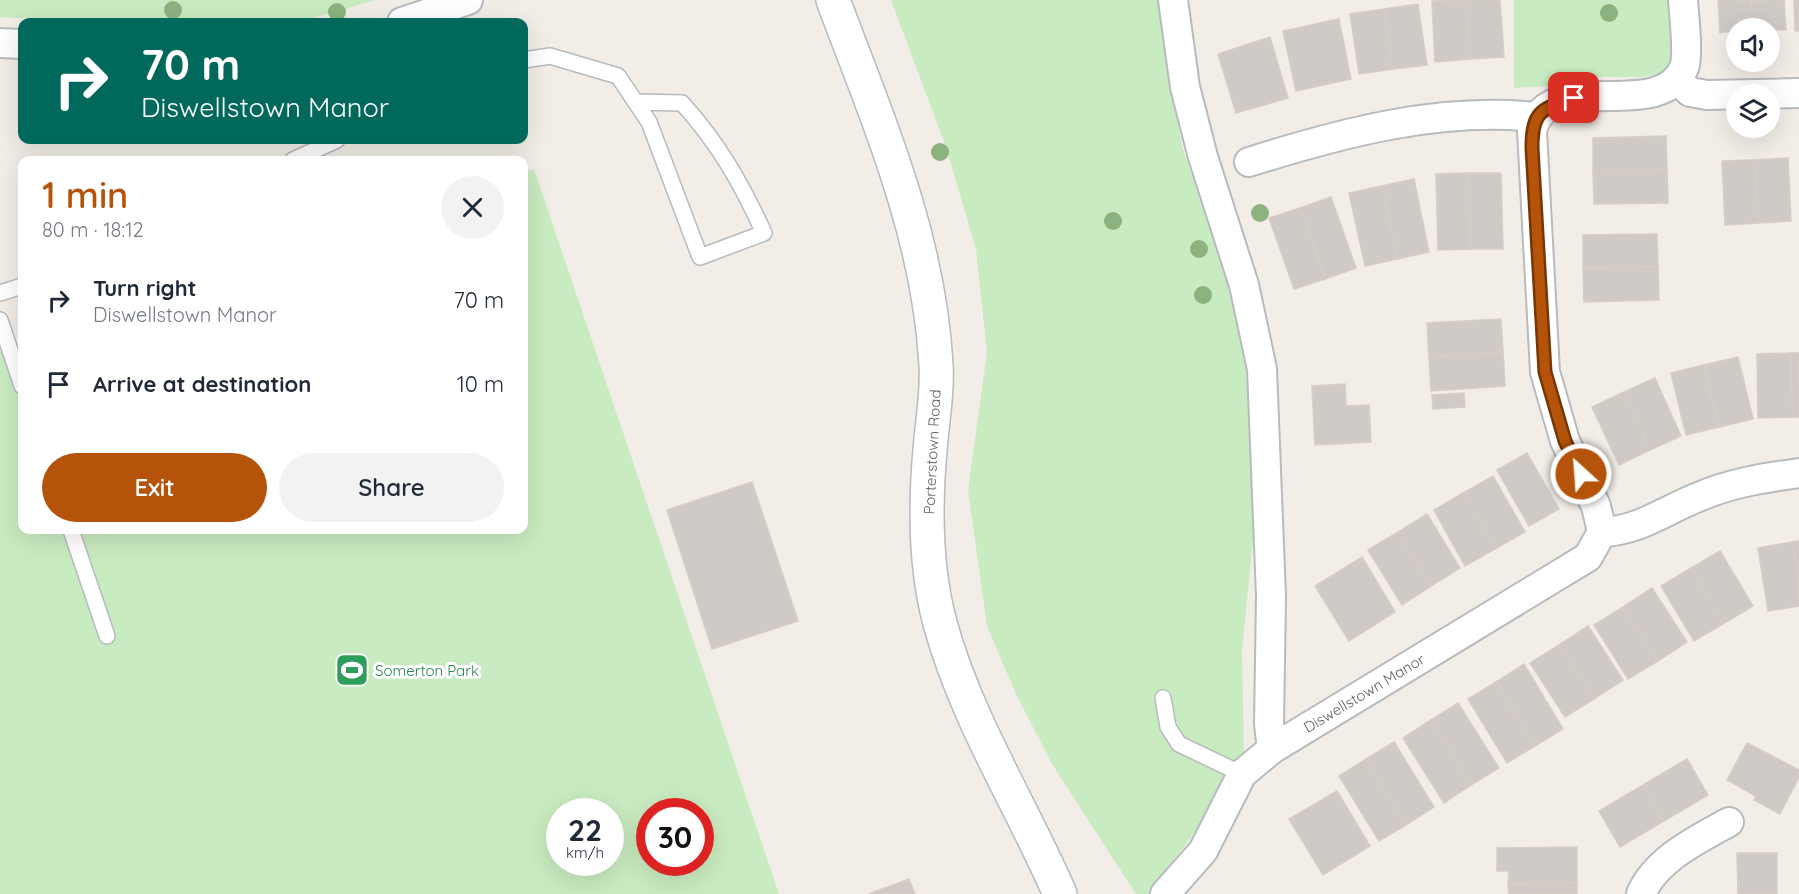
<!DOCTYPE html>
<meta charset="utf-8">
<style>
body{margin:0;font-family:Quicksand,sans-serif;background:#f2f2f3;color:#1f2937;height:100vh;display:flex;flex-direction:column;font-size:22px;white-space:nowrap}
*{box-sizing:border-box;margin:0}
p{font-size:20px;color:#747a83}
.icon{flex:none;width:33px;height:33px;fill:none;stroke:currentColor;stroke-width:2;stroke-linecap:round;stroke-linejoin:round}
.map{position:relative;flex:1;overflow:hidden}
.drawer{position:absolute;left:18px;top:156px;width:510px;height:378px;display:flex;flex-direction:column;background:#fff;border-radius:12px;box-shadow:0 6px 24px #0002}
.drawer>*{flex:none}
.top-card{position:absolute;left:18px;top:18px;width:510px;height:126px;border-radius:12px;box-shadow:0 6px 24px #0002;background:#00695c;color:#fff;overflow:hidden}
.fabs{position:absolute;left:1726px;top:18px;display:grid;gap:12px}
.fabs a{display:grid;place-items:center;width:54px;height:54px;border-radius:50%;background:#fff;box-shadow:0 6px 24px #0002;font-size:30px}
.speed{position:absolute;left:546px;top:798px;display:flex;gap:12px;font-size:30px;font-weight:700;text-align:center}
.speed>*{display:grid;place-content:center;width:78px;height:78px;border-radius:50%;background:#fff;box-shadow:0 6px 24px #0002;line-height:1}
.speed small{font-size:15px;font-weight:400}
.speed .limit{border:9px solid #d22;background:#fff;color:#111}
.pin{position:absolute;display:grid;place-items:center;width:51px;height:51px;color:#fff;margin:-26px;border-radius:12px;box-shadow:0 3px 9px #0006}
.me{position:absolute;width:66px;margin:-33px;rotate:334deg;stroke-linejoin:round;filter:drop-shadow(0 0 4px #0008)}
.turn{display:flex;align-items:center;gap:21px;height:126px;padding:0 24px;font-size:27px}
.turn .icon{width:78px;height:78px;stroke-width:2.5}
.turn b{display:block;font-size:42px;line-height:51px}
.round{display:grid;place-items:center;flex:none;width:63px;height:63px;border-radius:32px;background:#f2f2f3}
.summary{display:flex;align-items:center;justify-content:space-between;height:102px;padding:0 24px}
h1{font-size:36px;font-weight:600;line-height:45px;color:#b45309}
.cta{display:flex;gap:12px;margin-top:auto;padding:12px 24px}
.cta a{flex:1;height:69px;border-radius:36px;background:#b45309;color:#fff;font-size:24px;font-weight:600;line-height:69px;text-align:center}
.cta a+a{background:#f2f2f3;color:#1f2937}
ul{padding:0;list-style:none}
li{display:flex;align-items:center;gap:18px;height:84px;padding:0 24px}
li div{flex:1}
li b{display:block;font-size:22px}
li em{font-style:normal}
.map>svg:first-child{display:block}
.green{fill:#c9ebc1;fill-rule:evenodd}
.building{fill:#cfcac5;stroke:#d7cdc4;stroke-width:1.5}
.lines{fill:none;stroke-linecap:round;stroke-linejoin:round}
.lane-casing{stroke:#b7bbbe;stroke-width:18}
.street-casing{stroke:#b7bbbe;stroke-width:32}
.secondary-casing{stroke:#b5bbbf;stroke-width:36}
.lane{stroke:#fff;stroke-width:15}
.street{stroke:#fff;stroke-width:28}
.secondary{stroke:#fff;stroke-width:33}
.tree{fill:#8cb280}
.route-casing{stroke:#753606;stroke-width:15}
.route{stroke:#b45309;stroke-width:10}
.labels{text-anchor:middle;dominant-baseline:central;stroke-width:6;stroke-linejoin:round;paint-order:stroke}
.street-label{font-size:15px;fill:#5e6568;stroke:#fff}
.leisure-label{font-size:15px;fill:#27864d;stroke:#fff;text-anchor:start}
</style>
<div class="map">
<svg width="1799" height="894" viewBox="0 0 1799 894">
<rect width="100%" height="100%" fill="#f2ede7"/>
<!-- green -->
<g class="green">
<polygon points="0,0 376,0 298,22 87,22 0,17"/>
<polygon points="891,0 1161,0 1161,22 1182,146 1224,272 1250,371 1256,509 1242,650 1244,756 1195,832 1148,894 1136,894 1052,764 1016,694 987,626 968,490 987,352 976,249 946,147"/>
<polygon points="1514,0 1671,0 1673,57 1664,73 1641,77 1569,77 1549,86 1514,88"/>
<path d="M534,169L779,894H0V351L22,343V530H524V172ZM560,812H610V862H560ZM650,812H700V862H650Z"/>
</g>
<!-- building -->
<g class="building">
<polygon points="1466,0 1500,0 1504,57 1470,59"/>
<polygon points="1466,0 1470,59 1435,62 1432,1"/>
<polygon points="1718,0 1751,0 1753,28 1720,33"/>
<polygon points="1751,0 1784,0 1786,30 1753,28"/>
<polygon points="1794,0 1799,0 1799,31 1795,31"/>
<polygon points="1418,4 1427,65 1393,69 1384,9"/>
<polygon points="1384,9 1393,69 1359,74 1350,14"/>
<polygon points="1339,19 1351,79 1296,91 1283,31"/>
<polygon points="1270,37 1288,98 1236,113 1218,54"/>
<polygon points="1666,136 1667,170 1593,172 1593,138"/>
<polygon points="1788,158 1791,221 1758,223 1755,160"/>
<polygon points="1755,160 1758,223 1725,225 1722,161"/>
<polygon points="1667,170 1668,203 1594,204 1593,172"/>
<polygon points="1469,173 1471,249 1438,250 1436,174"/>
<polygon points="1469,173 1501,173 1503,249 1471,249"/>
<polygon points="1414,179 1429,252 1397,259 1382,186"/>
<polygon points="1382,186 1397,259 1365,266 1349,193"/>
<polygon points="1331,197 1356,268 1325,279 1300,208"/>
<polygon points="1300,208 1325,279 1294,289 1269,218"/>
<polygon points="1657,234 1658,267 1583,268 1583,235"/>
<polygon points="1658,267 1659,300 1584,302 1583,268"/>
<polygon points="1501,319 1503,352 1429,357 1427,323"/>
<polygon points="1503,352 1505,386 1431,391 1429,357"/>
<polygon points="1791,353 1799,353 1799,417 1792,417"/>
<polygon points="1791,353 1792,417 1758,418 1757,354"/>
<polygon points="1738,357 1753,419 1719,427 1704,365"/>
<polygon points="1704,365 1719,427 1686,435 1671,373"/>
<polygon points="1655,378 1681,436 1650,450 1624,392"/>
<polygon points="1345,384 1346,406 1369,405 1371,442 1315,445 1312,386"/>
<polygon points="1624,392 1650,450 1619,465 1592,407"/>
<polygon points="1464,393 1465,407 1433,409 1432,395"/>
<polygon points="1527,453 1559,509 1529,526 1497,470"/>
<polygon points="1493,476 1525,532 1495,549 1463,493"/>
<polygon points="752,482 798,621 712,649 667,510"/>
<polygon points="1463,493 1495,549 1465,566 1434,510"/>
<polygon points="1427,514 1460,568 1431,586 1398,532"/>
<polygon points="1398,532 1431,586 1402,605 1368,550"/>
<polygon points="1799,541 1799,585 1792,542"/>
<polygon points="1792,542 1799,585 1799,606 1768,611 1758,548"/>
<polygon points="1720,551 1753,606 1723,624 1691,568"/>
<polygon points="1362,557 1395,612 1349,641 1315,586"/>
<polygon points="1691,568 1723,624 1694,641 1661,586"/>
<polygon points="1652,588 1687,642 1658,661 1623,607"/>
<polygon points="1623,607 1658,661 1628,679 1594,625"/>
<polygon points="1588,626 1623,680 1594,699 1559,645"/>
<polygon points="1559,645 1594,699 1565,717 1530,663"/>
<polygon points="1524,664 1563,729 1535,746 1496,682"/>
<polygon points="1496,682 1535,746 1507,763 1468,699"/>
<polygon points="1458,703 1499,768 1471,785 1431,720"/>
<polygon points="1431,720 1471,785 1444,803 1403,738"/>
<polygon points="1394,742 1434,807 1406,825 1366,759"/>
<polygon points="1747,743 1799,770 1799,777 1780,814 1754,800 1756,796 1727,780"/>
<polygon points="1366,759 1406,825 1379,841 1339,776"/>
<polygon points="1687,759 1708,795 1664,821 1643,785"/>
<polygon points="1643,785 1664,821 1620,847 1599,811"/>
<polygon points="1337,791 1370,846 1323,875 1289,819"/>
<polygon points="1577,847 1577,883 1508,884 1509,871 1497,871 1497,848"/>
<polygon points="1737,853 1777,853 1777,894 1738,894"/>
<polygon points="909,879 915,894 869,894"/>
<polygon points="1577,883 1577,894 1509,894 1508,884"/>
</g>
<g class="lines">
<!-- lane casing -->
<g class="lane-casing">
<g id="lane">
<path d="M524,60L550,56L618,76L649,122L700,257L764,233C741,183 719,144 682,103L636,102"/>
<polyline points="293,160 337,140"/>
<polyline points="0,293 22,286"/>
<polyline points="0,320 22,386"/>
<polyline points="71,530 107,636"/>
<polyline points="1163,698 1168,727 1179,744 1242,774"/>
</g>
</g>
<!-- street casing -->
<g class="street-casing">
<g id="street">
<polyline points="1173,0 1185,87 1203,157 1244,285 1262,369 1271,596 1269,724 1272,749"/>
<polyline points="402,22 468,0"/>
<polyline points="0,43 22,44"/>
<polyline points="1677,80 1690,92 1707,95 1799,93"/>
<path d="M1249,162C1341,133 1438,107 1536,117"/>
<path d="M1602,532C1638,531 1664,511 1696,498C1730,483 1763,478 1799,473"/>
<path d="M1165,894L1203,851L1242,774L1272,749L1588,557L1602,532L1596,506L1565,441L1545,372L1532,131C1548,65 1659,125 1684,68C1689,55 1684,16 1683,0"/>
<path d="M1641,894C1656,859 1697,840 1729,822"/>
</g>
</g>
<!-- secondary casing -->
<g class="secondary-casing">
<path id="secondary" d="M833,0C878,121 929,235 936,365C938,393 932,422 930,450C925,506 925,568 940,623C966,719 1021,804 1060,894"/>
</g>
<!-- lane -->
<use href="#lane" class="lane"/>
<!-- street -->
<use href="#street" class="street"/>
<!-- secondary -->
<use href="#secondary" class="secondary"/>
</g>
<!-- trees -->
<g class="tree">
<circle cx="173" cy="10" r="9"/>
<circle cx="337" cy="12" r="9"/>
<circle cx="1609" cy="13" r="9"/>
<circle cx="940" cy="152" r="9"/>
<circle cx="1260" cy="213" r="9"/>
<circle cx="1113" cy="221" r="9"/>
<circle cx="1199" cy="249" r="9"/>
<circle cx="1203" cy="295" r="9"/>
</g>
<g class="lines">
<!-- route casing -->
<g class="route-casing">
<path id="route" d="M1574,98C1542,109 1532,110 1532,148L1545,372L1565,441L1581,474"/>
</g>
<!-- route -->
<use href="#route" class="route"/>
</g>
<!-- icons -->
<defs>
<g id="stadium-square" transform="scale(1.725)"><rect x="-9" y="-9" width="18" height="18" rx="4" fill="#2e9e5b" stroke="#fff"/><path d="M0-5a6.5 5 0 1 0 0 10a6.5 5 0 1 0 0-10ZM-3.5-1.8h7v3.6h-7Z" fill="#fff"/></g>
</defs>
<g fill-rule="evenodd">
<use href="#stadium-square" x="352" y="670"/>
</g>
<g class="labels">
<!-- street labels -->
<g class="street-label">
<text transform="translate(932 452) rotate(-87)">Porterstown Road</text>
<text transform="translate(1364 693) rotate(-31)">Diswellstown Manor</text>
</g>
<!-- leisure labels -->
<g class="leisure-label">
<text x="375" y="670">Somerton Park</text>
</g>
</g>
</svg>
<div class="fabs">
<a><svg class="icon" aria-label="sound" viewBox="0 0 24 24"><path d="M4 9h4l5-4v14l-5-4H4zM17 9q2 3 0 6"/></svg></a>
<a><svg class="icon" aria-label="layers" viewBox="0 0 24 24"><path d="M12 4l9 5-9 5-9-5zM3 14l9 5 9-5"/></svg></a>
</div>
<div class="speed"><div>22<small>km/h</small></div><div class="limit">30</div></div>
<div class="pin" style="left:1574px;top:98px;background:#d93025"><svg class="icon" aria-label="arrive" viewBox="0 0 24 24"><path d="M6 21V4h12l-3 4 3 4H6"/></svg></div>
<svg class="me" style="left:1581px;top:474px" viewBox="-20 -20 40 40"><circle r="17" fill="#b45309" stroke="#fff" stroke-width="3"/><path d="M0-11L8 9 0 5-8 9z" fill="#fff"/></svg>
<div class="top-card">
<div class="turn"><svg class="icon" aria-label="right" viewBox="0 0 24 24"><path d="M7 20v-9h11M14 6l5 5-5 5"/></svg><div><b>70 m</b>Diswellstown Manor</div></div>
</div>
<section class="drawer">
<div class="summary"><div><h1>1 min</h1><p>80 m · 18:12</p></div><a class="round"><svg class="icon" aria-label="close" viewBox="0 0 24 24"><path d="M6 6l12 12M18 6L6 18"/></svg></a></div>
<ul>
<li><svg class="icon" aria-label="right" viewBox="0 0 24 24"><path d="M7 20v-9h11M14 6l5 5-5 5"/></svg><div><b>Turn right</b><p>Diswellstown Manor</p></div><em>70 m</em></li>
<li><svg class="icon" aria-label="arrive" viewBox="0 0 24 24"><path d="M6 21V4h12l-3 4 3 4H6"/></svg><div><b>Arrive at destination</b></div><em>10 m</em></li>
</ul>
<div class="cta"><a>Exit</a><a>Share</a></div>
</section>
</div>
